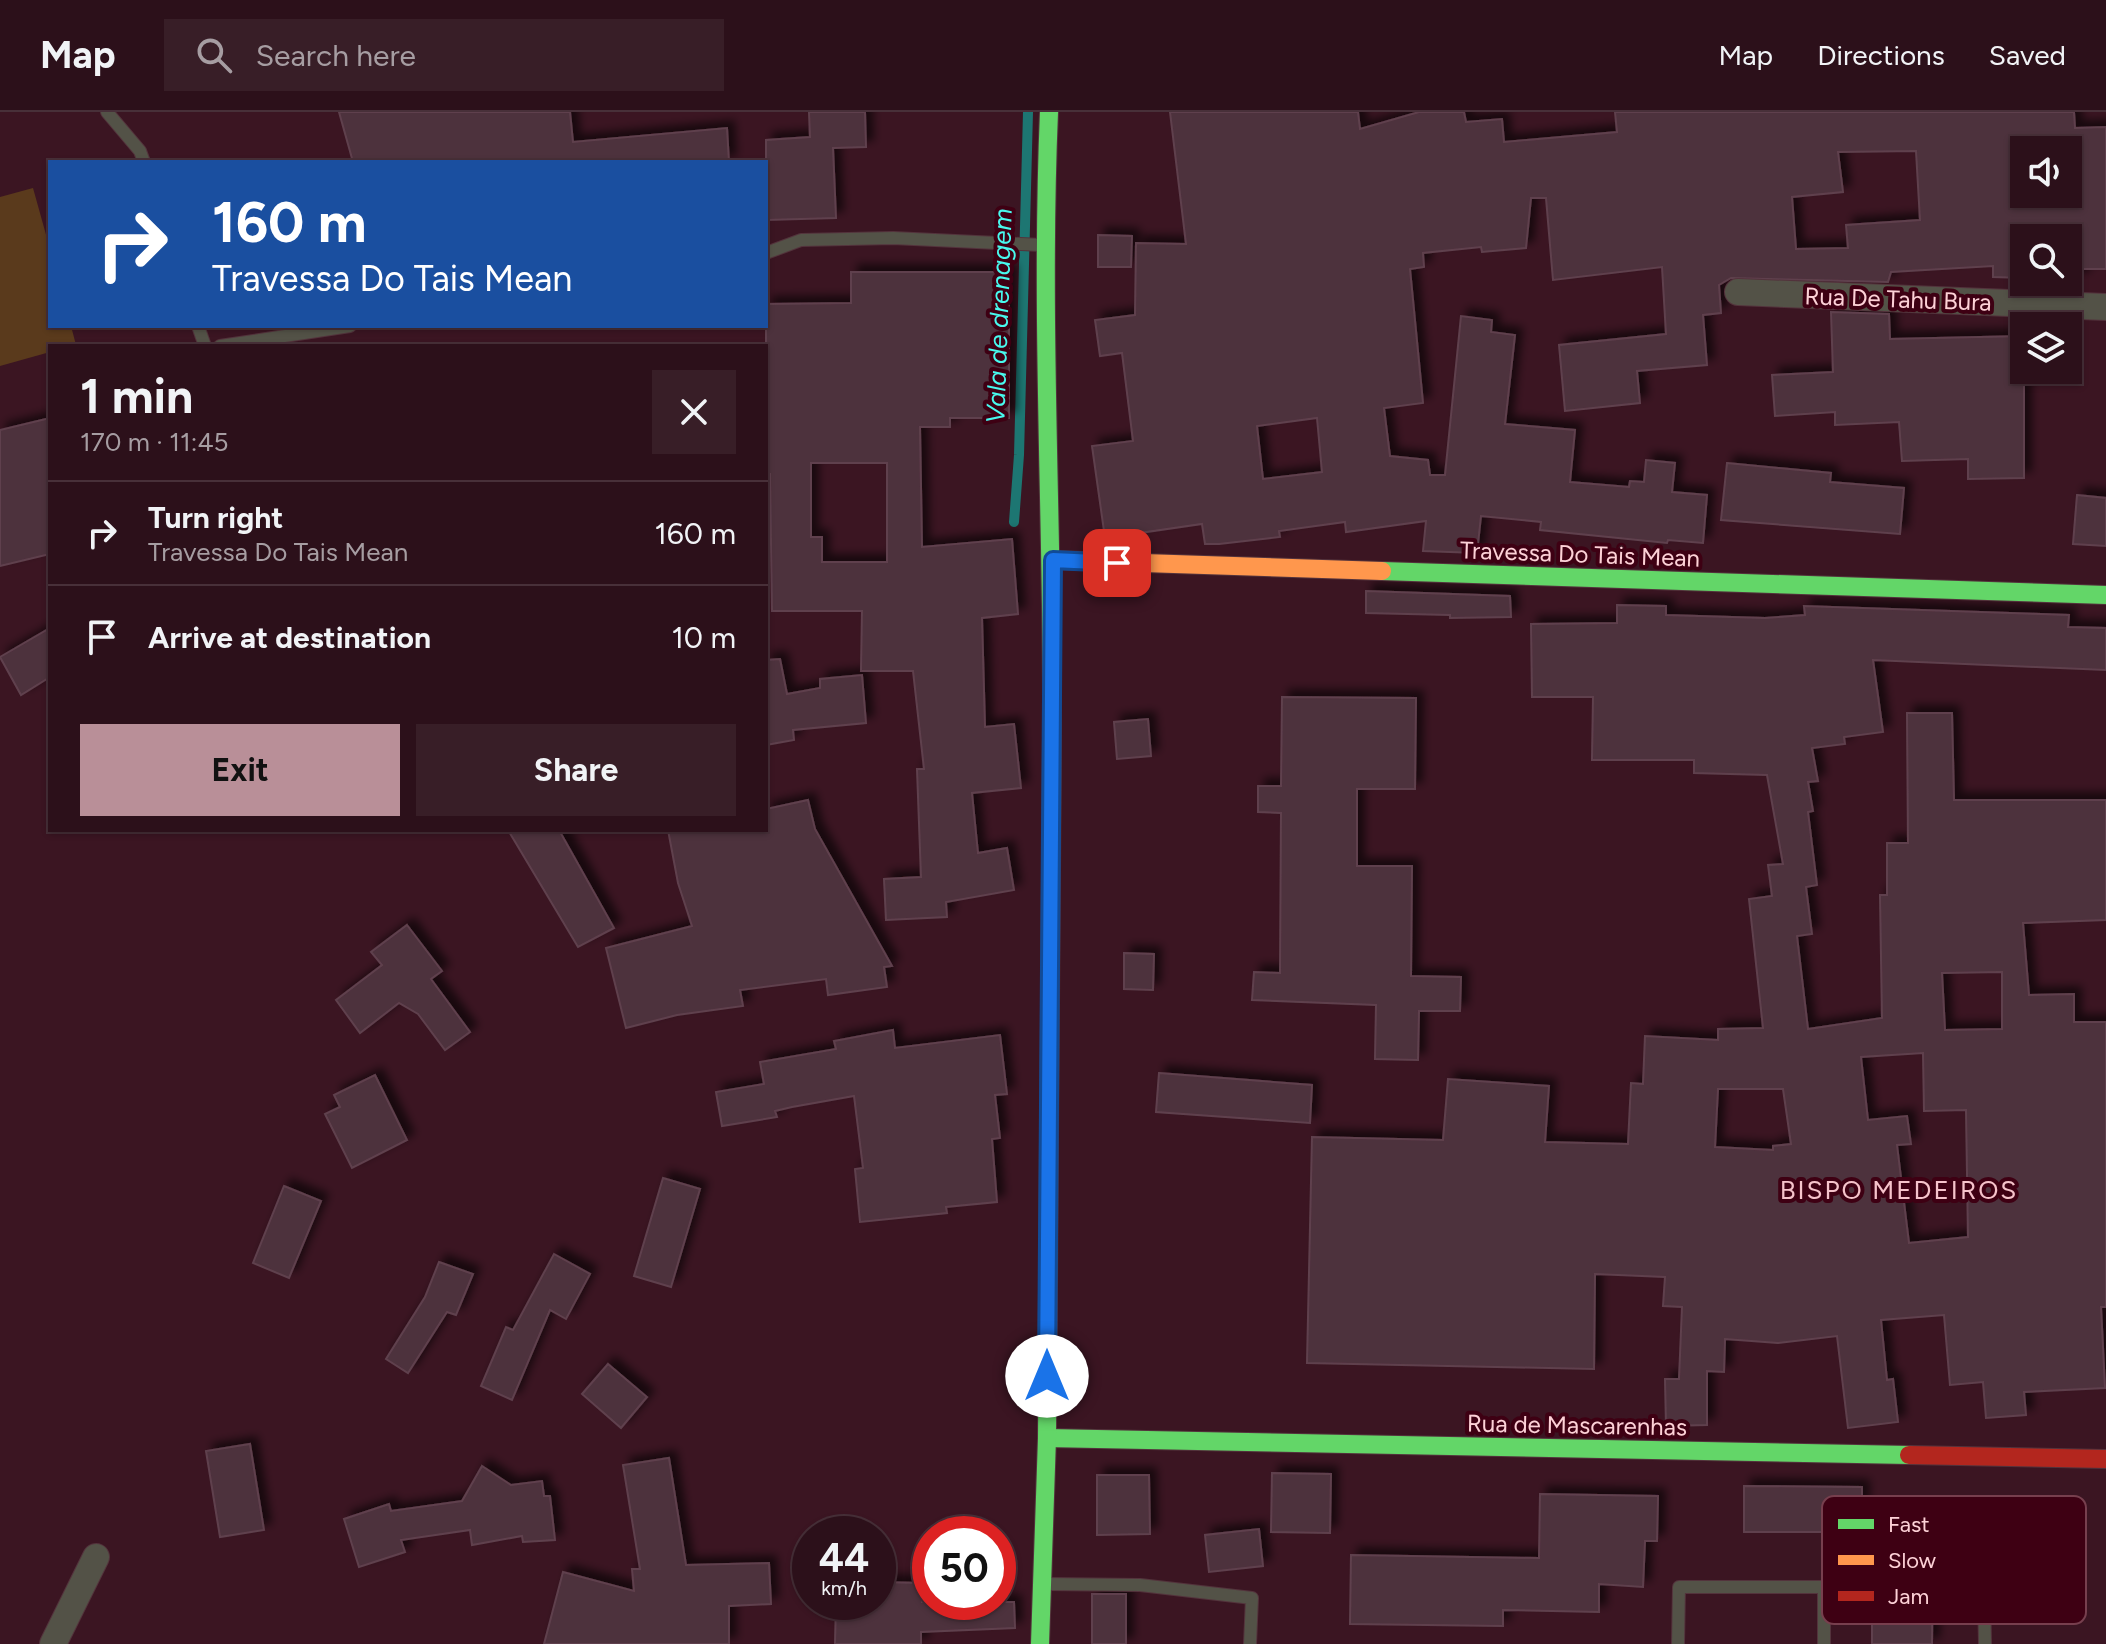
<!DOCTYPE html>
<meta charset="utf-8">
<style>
body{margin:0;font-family:Figtree,sans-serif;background:#381e27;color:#f1f3f6;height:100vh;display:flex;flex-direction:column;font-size:30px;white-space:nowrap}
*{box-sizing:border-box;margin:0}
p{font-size:26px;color:#a69da2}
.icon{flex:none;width:44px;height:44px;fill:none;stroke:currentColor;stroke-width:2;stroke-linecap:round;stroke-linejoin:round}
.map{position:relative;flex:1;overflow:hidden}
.drawer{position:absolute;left:48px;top:232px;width:720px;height:488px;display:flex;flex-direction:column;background:#2c101a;border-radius:0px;box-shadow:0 2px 6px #0004,0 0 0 2px #483039}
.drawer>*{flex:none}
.banner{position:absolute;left:48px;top:48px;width:720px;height:168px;border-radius:0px;box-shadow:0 2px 6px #0004,0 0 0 2px #483039;background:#1a4fa0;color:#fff;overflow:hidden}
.buttons{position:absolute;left:2010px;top:24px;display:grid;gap:16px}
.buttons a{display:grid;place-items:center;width:72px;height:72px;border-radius:0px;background:#2c101a;box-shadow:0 2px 6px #0004,0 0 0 2px #483039;font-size:40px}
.speed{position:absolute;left:792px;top:1404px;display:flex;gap:16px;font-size:40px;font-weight:700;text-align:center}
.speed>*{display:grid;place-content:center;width:104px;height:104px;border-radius:50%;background:#2c101a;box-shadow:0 2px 6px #0004,0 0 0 2px #483039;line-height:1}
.speed small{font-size:20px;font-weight:400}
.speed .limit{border:12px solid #d22;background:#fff;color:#111}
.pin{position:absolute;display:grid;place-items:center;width:68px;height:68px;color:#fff;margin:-34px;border-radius:16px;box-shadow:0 4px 12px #0006}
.me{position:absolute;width:88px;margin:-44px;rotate:0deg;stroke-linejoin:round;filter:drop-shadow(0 0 6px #0008)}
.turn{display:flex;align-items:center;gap:28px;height:168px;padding:0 32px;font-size:36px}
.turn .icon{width:104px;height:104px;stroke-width:2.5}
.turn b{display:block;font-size:56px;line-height:68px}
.round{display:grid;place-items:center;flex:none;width:84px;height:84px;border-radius:0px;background:#381e27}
.headline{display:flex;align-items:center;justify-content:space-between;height:136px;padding:0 32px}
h1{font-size:48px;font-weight:700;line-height:60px}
.action{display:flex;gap:16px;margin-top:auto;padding:16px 32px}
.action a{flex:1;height:92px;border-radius:0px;background:#b98f98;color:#111;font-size:32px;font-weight:700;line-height:92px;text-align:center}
.action a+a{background:#381e27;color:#f1f3f6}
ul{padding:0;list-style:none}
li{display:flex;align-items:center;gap:24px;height:104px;padding:0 32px;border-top:2px solid #483039}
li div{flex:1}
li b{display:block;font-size:30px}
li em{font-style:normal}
header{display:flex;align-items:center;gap:48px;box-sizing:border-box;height:112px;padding:0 40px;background:#2c101a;border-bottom:2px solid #483039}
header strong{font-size:38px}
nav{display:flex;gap:44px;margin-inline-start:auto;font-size:28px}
.search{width:560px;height:72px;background:#381e27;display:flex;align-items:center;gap:20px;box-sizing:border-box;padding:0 28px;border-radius:0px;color:#a69da2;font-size:30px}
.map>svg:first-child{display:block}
.green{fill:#5a3a1c}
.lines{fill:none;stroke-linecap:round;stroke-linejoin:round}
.stream{stroke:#1d7672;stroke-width:10}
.building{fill:#4e303d;stroke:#5f414d;stroke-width:2;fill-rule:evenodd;filter:url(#shadow)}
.lane-casing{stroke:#53333c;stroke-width:14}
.street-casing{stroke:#53333c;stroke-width:28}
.fast-casing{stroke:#53333c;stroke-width:20}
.slow-casing{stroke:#53333c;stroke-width:20}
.jam-casing{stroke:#53333c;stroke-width:20}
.lane{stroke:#535247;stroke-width:12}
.street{stroke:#535247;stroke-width:26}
.fast{stroke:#63d668;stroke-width:18}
.slow{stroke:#ff974d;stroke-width:18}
.jam{stroke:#b3261e;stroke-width:18}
.route-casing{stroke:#114b97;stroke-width:20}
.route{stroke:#1a73e8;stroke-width:14}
.labels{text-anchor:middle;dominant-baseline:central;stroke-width:8;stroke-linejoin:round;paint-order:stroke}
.street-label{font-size:24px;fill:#fdd1d7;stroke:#3e0013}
.water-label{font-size:26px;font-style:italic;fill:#48f9ee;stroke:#3e0013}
.neighbourhood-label{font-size:26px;letter-spacing:2px;fill:#f6c3cb;stroke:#3e0013}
.key{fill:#3e0013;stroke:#773f4e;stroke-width:2}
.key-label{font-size:22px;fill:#fdd1d7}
</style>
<header>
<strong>Map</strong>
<div class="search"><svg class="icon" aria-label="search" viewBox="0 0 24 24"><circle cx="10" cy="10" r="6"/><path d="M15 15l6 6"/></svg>Search here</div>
<nav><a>Map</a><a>Directions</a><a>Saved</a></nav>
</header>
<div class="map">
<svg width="2106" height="1532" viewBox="0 0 2106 1532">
<defs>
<filter id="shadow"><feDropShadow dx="7" dy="-7" stdDeviation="4" flood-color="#0009"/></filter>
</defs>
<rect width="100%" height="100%" fill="#3b1522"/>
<!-- green -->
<polygon class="green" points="33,76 50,137 50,214 71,214 76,233 50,234 50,240 0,254 0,85"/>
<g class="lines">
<!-- stream -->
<polyline class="stream" points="1014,410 1019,343 1028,0"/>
</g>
<!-- building -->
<g class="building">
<polygon points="339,0 570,0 573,30 727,16 729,50 353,50"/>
<polygon points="809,0 865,0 866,35 833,36 836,106 766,108 766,28 810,25"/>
<path d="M1170,0H1358L1360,17L1419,0H1464L1466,10L1502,7L1504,30L1617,20L1615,0H2074L2075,16L2106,15V157H2082V166H2068V126H2024V166L1993,165V154L1891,160L1888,170L1731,166L1719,173L1721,201L1703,203L1707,253L1637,259L1640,291L1565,299L1559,233L1666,222L1662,155L1553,168L1546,86H1531L1526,136L1482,140L1481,135L1423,141L1424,155L1410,157L1423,291L1384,296L1390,344L1428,348L1430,363H1445L1461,204L1492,208L1491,220L1515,223L1505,312L1575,318L1570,370L1629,375L1630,369L1644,370L1646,348L1675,351L1672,380L1707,383L1703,431L1668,428L1667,431L1540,418L1541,410L1481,404L1477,441L1423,439L1426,409L1346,420L1345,410L1279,419L1280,425L1219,432H1205L1202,412L1105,426L1092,334L1133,329L1122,241L1100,244L1095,208L1135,203L1136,131L1186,132ZM2024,38H2068V82H2024ZM1916,39L1920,108L1846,113L1848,136L1796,137L1792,85L1843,80L1838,40ZM1317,306L1322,360L1263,367L1257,314Z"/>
<polygon points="1098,123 1132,124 1131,155 1098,155"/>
<path d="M851,160H1009V306H950V315H920L922,435L1012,427L1018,502L982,506L985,615L1014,612L1021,676L972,681L978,741L1007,736L1014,778L946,790L947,805L886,808L884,767L921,765L917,657H924L913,559H861L862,499H772L770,362H766V192L851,191ZM811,351H887V450H822V425H811Z"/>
<polygon points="1831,200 1889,202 1890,227 2024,224 2024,366 1968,367 1968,347 1902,349 1899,310 1835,313 1835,300 1775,304 1772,263 1833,260"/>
<polygon points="50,306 50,442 0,454 0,318"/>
<polygon points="1727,351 1831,361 1830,370 1904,376 1900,422 1721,408"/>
<polygon points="2077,383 2106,386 2106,434 2073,432"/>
<polygon points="1366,479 1510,484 1511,505 1450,506 1450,503 1366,501"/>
<path d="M1617,493L1666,494V503L1765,506L1805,503L1804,494L2069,503L2068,515L2106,516V558L1873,548L1883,620L1844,625L1845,632L1812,636L1818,669L1808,670L1813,699L1808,700L1817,773L1806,775L1812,822L1797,824L1808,917L1882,906L1880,783H1887V731H1908L1907,601H1952L1954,688H2106V808L2023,811L2029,883L2074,882V910H2106V1195H2101L2105,1276L2024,1280L2026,1303L1986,1306L1983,1270L1950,1273L1944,1203L1881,1208L1887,1268L1893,1267L1898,1310L1848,1316L1837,1224L1778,1231L1725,1227L1724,1260L1707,1259V1313L1666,1314L1665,1267H1679L1682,1195L1663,1194L1665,1165L1595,1162L1594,1257L1307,1251L1312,1025L1443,1028L1448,967L1549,974L1545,1030L1628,1032L1631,971L1643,972L1645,924L1718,928V917L1763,916L1749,787L1772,784L1768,753L1783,752L1767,663L1694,661V648H1592L1593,585H1532L1531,512L1617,511ZM2002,860V917L1945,918L1942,861ZM1923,941L1924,999L1966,998L1968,1125L1909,1131L1897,1033L1911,1032L1907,1004L1868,1008L1861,945ZM1718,977H1783L1791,1032L1773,1034V1038L1715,1035Z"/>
<polygon points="50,516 50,565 21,583 0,545"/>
<polygon points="780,547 787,582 820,576 820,567 862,563 866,611 793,618 794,628 766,633 766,548"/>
<polygon points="1282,585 1416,586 1415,677 1357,677 1357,754 1412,754 1411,864 1461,865 1460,899 1419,899 1418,948 1375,947 1376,893 1252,888 1254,860 1280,861 1281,701 1258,700 1258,674 1281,674"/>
<polygon points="1148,607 1151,644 1117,647 1114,610"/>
<polygon points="808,688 815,717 892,854 884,855 887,875 828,883 826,867 740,878 743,894 677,903 626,916 606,836 692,814 678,771 668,718 766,718 766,697"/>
<polygon points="508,718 559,718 614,816 578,835"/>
<polygon points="407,813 442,859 431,867 470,920 445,938 418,902 399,891 360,921 336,888 382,853 371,840"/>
<polygon points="1124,841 1154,842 1153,878 1124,877"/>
<polygon points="893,918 895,936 1000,923 1007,982 995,983 1000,1026 992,1027 997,1090 946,1095 947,1101 860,1110 855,1057 863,1056 854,984 792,995 775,999 777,1005 722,1014 716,980 764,972 760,950 836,937 834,929"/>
<polygon points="1159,961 1312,973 1310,1011 1156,1000"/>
<polygon points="375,963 407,1028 352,1056 325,1002 340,995 334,983"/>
<polygon points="663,1066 700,1077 671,1175 634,1164"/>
<polygon points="284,1074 321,1089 289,1166 253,1151"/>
<polygon points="554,1142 590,1162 566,1207 550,1198 512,1288 481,1274 506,1215 513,1218"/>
<polygon points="439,1150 473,1162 456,1203 447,1200 408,1261 386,1247 425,1185"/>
<polygon points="608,1252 647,1285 621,1316 582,1282"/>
<polygon points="250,1332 264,1418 220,1425 206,1339"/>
<polygon points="669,1346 686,1453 769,1451 771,1492 729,1494 729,1532 544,1532 563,1460 634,1479 632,1457 640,1457 623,1353"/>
<polygon points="482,1354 511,1373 542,1369 544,1384 550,1384 555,1428 523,1430 522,1424 472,1433 470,1418 401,1428 405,1440 359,1455 344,1407 389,1392 391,1399 462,1389"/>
<polygon points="1272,1361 1331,1362 1330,1421 1271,1420"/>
<polygon points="1097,1363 1149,1363 1150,1422 1097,1423"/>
<polygon points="1744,1374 1862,1375 1862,1420 1744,1420"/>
<polygon points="1540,1382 1658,1384 1657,1429 1645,1429 1643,1475 1599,1472 1599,1500 1503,1498 1503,1514 1350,1512 1351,1443 1539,1446"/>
<polygon points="1259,1417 1263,1454 1209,1460 1205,1423"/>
<polygon points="1872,1443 1933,1443 1932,1532 1872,1532"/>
<polygon points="878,1470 923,1471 922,1490 1014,1490 1015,1516 921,1520 921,1532 835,1532 836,1490 878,1490"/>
<rect x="1092" y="1482" width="34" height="50"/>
</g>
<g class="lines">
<!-- lane casing -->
<g class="lane-casing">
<g id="lane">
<polyline points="107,0 140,39 144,50"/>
<polyline points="766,141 801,128 893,126 1041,133"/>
<polyline points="198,214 205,234"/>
<polyline points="220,234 350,214"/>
<polyline points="1983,1423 1985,1532"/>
<polyline points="1904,1424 2065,1423"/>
<polyline points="1046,1472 1140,1473 1252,1486 1250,1532"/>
<polyline points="1678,1532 1679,1475 1824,1475 1824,1532"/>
</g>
</g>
<!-- street casing -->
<g class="street-casing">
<g id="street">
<polyline points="1738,180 2106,195"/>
<polyline points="53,1532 96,1445"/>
</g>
</g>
<!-- fast casing -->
<g class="fast-casing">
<g id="fast">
<path d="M1049,0C1040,209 1053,417 1052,626"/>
<polyline points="1382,459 2106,483"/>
<polyline points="1047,1326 1909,1343"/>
<polyline points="1040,1532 1047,1326 1049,1028"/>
</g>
</g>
<!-- slow casing -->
<g class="slow-casing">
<polyline id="slow" points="1053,448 1382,459"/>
</g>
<!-- jam casing -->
<g class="jam-casing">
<g id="jam">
<polyline points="1049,1028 1052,626"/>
<polyline points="1909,1343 2106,1347"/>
</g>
</g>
<!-- lane -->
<use href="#lane" class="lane"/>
<!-- street -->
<use href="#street" class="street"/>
<!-- fast -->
<use href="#fast" class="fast"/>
<!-- slow -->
<use href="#slow" class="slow"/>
<!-- jam -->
<use href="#jam" class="jam"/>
</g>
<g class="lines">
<!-- route casing -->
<g class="route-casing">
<polyline id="route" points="1047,1264 1053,448 1117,451"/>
</g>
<!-- route -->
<use href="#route" class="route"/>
</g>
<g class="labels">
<!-- street labels -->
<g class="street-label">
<text transform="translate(1898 187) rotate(2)">Rua De Tahu Bura</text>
<text transform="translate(1580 442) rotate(2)">Travessa Do Tais Mean</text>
<text transform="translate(1577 1313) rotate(1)">Rua de Mascarenhas</text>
</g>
<!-- water labels -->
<g class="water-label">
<text transform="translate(999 204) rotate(-88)">Vala de drenagem</text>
</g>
<!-- neighbourhood labels -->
<g class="neighbourhood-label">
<text x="1899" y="1078">BISPO MEDEIROS</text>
</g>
</g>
<!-- legend -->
<rect x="1822" y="1384" width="264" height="128" rx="12" class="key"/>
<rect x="1838" y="1407" width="36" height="10" fill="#63d668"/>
<rect x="1838" y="1443" width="36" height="10" fill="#ff974d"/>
<rect x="1838" y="1479" width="36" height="10" fill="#b3261e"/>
<g class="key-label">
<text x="1888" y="1420">Fast</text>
<text x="1888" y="1456">Slow</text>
<text x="1888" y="1492">Jam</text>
</g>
</svg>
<div class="buttons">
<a><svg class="icon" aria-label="sound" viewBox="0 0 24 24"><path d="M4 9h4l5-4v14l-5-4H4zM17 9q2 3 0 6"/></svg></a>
<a><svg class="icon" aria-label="search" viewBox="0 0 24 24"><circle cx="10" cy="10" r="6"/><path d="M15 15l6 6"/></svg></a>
<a><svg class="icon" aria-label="layers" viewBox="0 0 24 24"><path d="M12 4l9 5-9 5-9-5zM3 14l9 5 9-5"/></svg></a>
</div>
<div class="speed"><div>44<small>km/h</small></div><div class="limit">50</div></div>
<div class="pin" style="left:1117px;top:451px;background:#d93025"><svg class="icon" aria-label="arrive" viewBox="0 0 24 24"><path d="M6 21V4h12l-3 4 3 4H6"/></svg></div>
<svg class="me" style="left:1047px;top:1264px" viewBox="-20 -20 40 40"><circle r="19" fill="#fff"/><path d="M0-13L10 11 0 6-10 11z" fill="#1a73e8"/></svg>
<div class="banner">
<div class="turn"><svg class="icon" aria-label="right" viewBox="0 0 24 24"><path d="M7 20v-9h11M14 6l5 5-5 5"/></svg><div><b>160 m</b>Travessa Do Tais Mean</div></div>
</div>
<section class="drawer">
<div class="headline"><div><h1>1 min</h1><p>170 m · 11:45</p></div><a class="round"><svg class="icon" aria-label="close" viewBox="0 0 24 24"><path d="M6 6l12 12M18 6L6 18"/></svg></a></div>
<ul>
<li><svg class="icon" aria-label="right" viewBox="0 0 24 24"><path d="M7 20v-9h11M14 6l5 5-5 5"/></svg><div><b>Turn right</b><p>Travessa Do Tais Mean</p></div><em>160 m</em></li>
<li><svg class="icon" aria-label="arrive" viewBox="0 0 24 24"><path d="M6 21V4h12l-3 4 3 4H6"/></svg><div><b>Arrive at destination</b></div><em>10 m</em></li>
</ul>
<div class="action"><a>Exit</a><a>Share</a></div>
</section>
</div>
